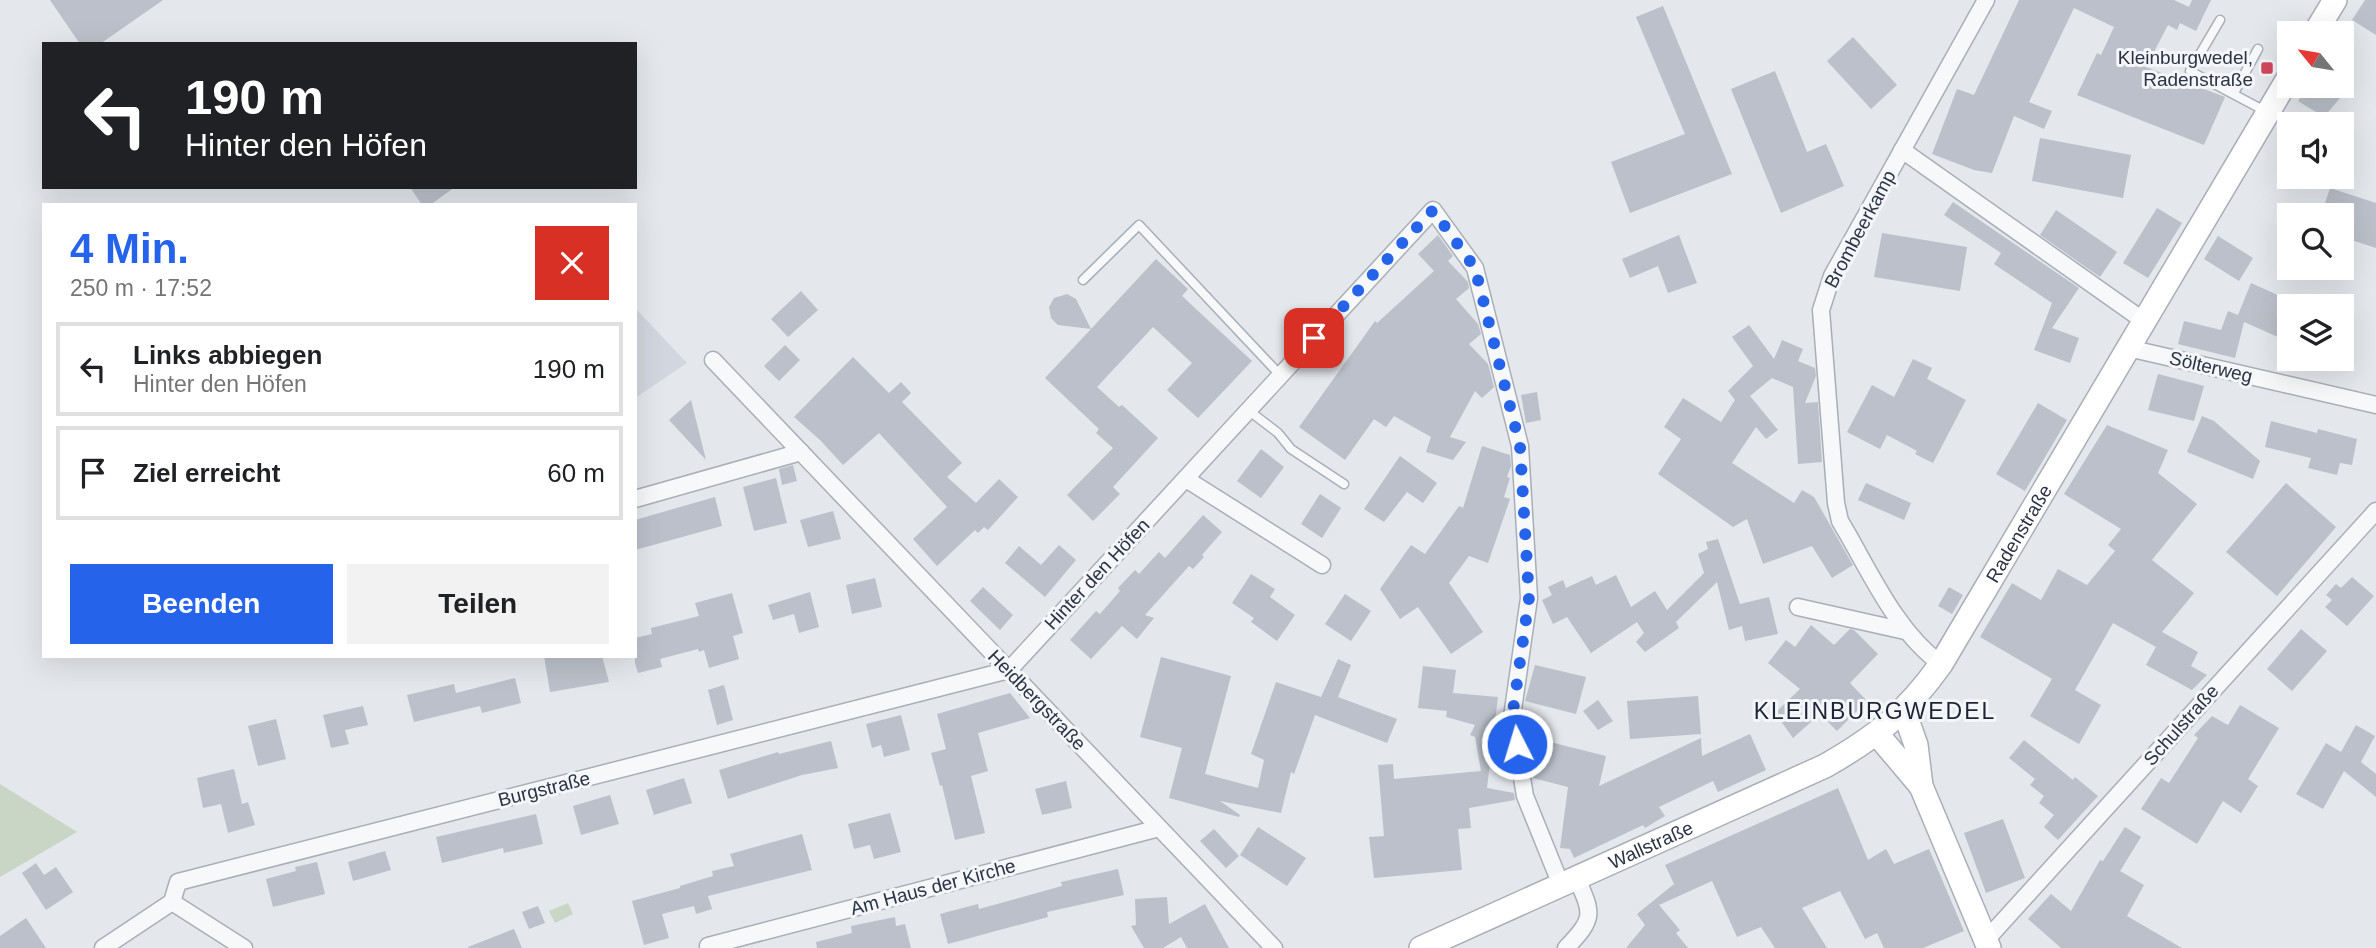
<!DOCTYPE html>
<html lang="de">
<meta charset="utf-8">
<style>
body{margin:0;font-family:Arial,sans-serif;background:#f2f2f2;color:#202124;height:100vh;display:flex;flex-direction:column;font-size:26px;white-space:nowrap}
*{box-sizing:border-box;margin:0}
p{font-size:23px;color:#757577}
.icon{flex:none;width:38px;height:38px;fill:none;stroke:currentColor;stroke-width:2;stroke-linecap:round;stroke-linejoin:round}
.map{position:relative;flex:1;overflow:hidden}
.panel{position:absolute;left:42px;top:203px;width:595px;height:455px;display:flex;flex-direction:column;background:#fff;border-radius:0px;box-shadow:0 7px 28px #0002}
.panel>*{flex:none}
.top-card{position:absolute;left:42px;top:42px;width:595px;height:147px;border-radius:0px;box-shadow:0 7px 28px #0002;background:#202124;color:#fff;overflow:hidden}
.needle{width:46px;rotate:300deg}
.tools{position:absolute;left:2277px;top:21px;display:grid;gap:14px}
.tools a{display:grid;place-items:center;width:77px;height:77px;border-radius:0px;background:#fff;box-shadow:0 7px 28px #0002;font-size:35px}
.pin{position:absolute;display:grid;place-items:center;width:60px;height:60px;color:#fff;margin:-30px;border-radius:14px;box-shadow:0 4px 10px #0006}
.me{position:absolute;width:77px;margin:-38px;rotate:355deg;stroke-linejoin:round;filter:drop-shadow(0 0 5px #0008)}
.turn{display:flex;align-items:center;gap:24px;height:147px;padding:0 28px;font-size:32px}
.turn .icon{width:91px;height:91px;stroke-width:2.5}
.turn b{display:block;font-size:49px;line-height:60px}
.round{display:grid;place-items:center;flex:none;width:74px;height:74px;border-radius:0px;background:#f2f2f2}
.overview{display:flex;align-items:center;justify-content:space-between;height:119px;padding:0 28px}
h1{font-size:42px;font-weight:700;line-height:52px;color:#2563eb}
.action{display:flex;gap:14px;margin-top:auto;padding:14px 28px}
.action a{flex:1;height:80px;border-radius:0px;background:#2563eb;color:#fff;font-size:28px;font-weight:700;line-height:80px;text-align:center}
.action a+a{background:#f2f2f2;color:#202124}
ul{padding:0;list-style:none}
li{display:flex;align-items:center;gap:21px;height:94px;margin:0 14px 10px;padding:0 14px;border:4px solid #e0e0e0;border-radius:0px}
li div{flex:1}
li b{display:block;font-size:26px}
li em{font-style:normal}
.map>svg:first-child{display:block}
.built{fill:#d2d6de}
.green{fill:#c9d6c5}
.building{fill:#bbc0ca}
.lines{fill:none;stroke-linecap:round;stroke-linejoin:round}
.lane-casing{stroke:#a9aeb7;stroke-width:11}
.street-casing{stroke:#a9aeb7;stroke-width:19}
.secondary-casing{stroke:#a9aeb7;stroke-width:26}
.lane{stroke:#f7f8fa;stroke-width:8}
.street{stroke:#f7f8fa;stroke-width:16}
.secondary{stroke:#fff;stroke-width:23}
.route{stroke:#2563eb;stroke-width:12;stroke-dasharray:0 21.6}
.poi-dot{fill:#d1495b;stroke:#f4f6f9;stroke-width:2.5}
.labels{text-anchor:middle;dominant-baseline:central;stroke-width:6;stroke-linejoin:round;paint-order:stroke}
.poi-label{font-size:19px;fill:#2b3445;stroke:#f4f6f9;text-anchor:end}
.street-label{font-size:19px;fill:#2b3445;stroke:#f4f6f9}
.quarter-label{font-size:23px;letter-spacing:2px;fill:#1d2536;stroke:#f4f6f9}
</style>
<div class="map">
<svg width="2376" height="948" viewBox="0 0 2376 948">
<rect width="100%" height="100%" fill="#e4e7ec"/>
<!-- built -->
<polygon class="built" points="635,308 687,363 635,398"/>
<!-- green -->
<g class="green">
<polygon points="0,784 77,832 0,877"/>
<polygon points="568,903 573,914 555,923 549,911"/>
</g>
<!-- building -->
<g class="building">
<polygon points="50,0 163,0 100,44 80,44"/>
<polygon points="2019,0 2174,0 2189,7 2192,0 2211,0 2196,31 2180,23 2177,30 2168,25 2146,67 2225,97 2204,145 2077,95 2097,53 2101,55 2114,27 2074,8 2029,102 2052,111 2044,129 2014,116 1992,173 1974,170 1932,154 1957,89 1974,95"/>
<polygon points="2365,0 2376,0 2376,35 2352,20"/>
<polygon points="1663,6 1732,174 1630,213 1611,162 1685,134 1636,17"/>
<polygon points="1853,37 1897,85 1871,109 1827,61"/>
<polygon points="1775,71 1807,152 1826,144 1844,186 1781,213 1731,89"/>
<polygon points="2308,86 2350,86 2324,117 2298,101"/>
<polygon points="2040,138 2131,155 2123,198 2032,181"/>
<polygon points="410,187 455,187 430,205 422,205"/>
<polygon points="2330,188 2376,203 2376,248 2342,237 2342,215 2321,215"/>
<polygon points="1953,202 2079,288 2052,328 2079,338 2070,363 2034,350 2052,303 1994,264 2001,253 1944,215"/>
<polygon points="2157,208 2182,223 2148,278 2123,263"/>
<polygon points="2056,210 2117,252 2100,277 2040,235"/>
<polygon points="1882,233 1967,247 1960,291 1874,277"/>
<polygon points="1438,235 1453,256 1448,261 1468,282 1469,288 1456,299 1478,324 1481,334 1469,344 1488,364 1494,387 1482,398 1475,391 1450,437 1466,442 1453,460 1426,452 1431,437 1394,416 1386,427 1374,419 1345,460 1299,427 1375,321 1377,323 1434,271 1418,254"/>
<polygon points="1679,235 1697,283 1668,293 1658,266 1630,278 1622,259"/>
<polygon points="2218,236 2253,258 2239,281 2204,259"/>
<polygon points="1156,259 1188,289 1182,296 1252,361 1198,418 1167,390 1192,363 1153,327 1097,387 1119,407 1122,405 1158,438 1113,487 1120,494 1093,521 1067,495 1113,448 1096,433 1099,429 1045,378 1091,329 1058,325 1051,318 1049,307 1054,298 1067,294 1076,299 1091,329"/>
<polygon points="2251,283 2289,300 2289,342 2244,322 2235,358 2178,344 2184,321 2221,330 2228,311 2238,315"/>
<polygon points="801,291 818,310 788,337 771,319"/>
<polygon points="1749,325 1774,359 1782,340 1803,349 1798,361 1815,368 1816,376 1805,403 1818,402 1822,462 1798,464 1793,387 1772,378 1750,396 1778,430 1766,439 1756,427 1732,463 1794,503 1802,490 1814,497 1853,565 1832,578 1812,546 1763,564 1747,519 1733,527 1658,474 1681,439 1664,427 1683,398 1721,422 1735,400 1728,391 1753,366 1732,337"/>
<polygon points="785,345 800,360 779,381 764,366"/>
<polygon points="853,357 889,393 901,382 911,393 902,402 962,463 947,477 976,503 999,479 1018,497 988,530 984,527 978,533 975,530 937,566 913,539 947,507 879,433 843,465 820,440 794,417"/>
<polygon points="1913,359 1932,368 1927,379 1966,400 1933,463 1915,454 1917,451 1887,435 1880,449 1847,432 1872,385 1894,397"/>
<polygon points="2158,374 2204,386 2194,421 2148,410"/>
<polygon points="1537,392 1541,420 1526,423 1521,395"/>
<polygon points="691,400 706,460 669,420"/>
<polygon points="2038,403 2067,420 2025,491 1996,474"/>
<polygon points="2202,416 2214,421 2260,461 2253,479 2187,452"/>
<polygon points="2271,421 2317,433 2318,429 2357,439 2352,465 2340,463 2337,475 2308,468 2311,458 2265,447"/>
<polygon points="2107,425 2168,450 2158,473 2197,504 2152,560 2194,593 2162,632 2198,652 2191,666 2207,675 2192,690 2146,665 2156,647 2113,623 2075,690 2101,705 2079,744 2030,716 2052,679 1980,637 2012,583 2041,600 2058,569 2087,585 2115,551 2108,545 2121,529 2064,494"/>
<polygon points="1482,446 1510,455 1511,466 1507,477 1510,478 1504,497 1510,499 1488,563 1469,556 1449,583 1483,632 1451,654 1418,607 1400,619 1380,589 1411,545 1425,554 1459,506 1463,508"/>
<polygon points="1261,449 1284,467 1261,498 1237,481"/>
<polygon points="1400,456 1437,483 1423,503 1407,492 1384,522 1364,509"/>
<polygon points="793,465 797,481 782,485 779,469"/>
<polygon points="776,478 787,523 754,531 743,487"/>
<polygon points="1866,483 1911,503 1904,520 1858,500"/>
<polygon points="2286,483 2336,527 2277,596 2226,552"/>
<polygon points="1320,494 1341,508 1322,538 1301,524"/>
<polygon points="715,497 722,526 635,550 635,520"/>
<polygon points="833,511 841,539 808,547 800,520"/>
<polygon points="1203,515 1222,532 1202,555 1204,557 1193,569 1189,566 1145,615 1154,618 1137,639 1122,626 1091,659 1070,640 1096,611 1100,614 1120,591 1118,588 1135,570 1139,574 1159,552 1165,558"/>
<polygon points="1718,539 1740,604 1769,597 1778,634 1745,641 1742,626 1729,630 1717,582 1676,622 1679,628 1645,652 1636,642 1644,633 1637,622 1591,653 1567,617 1553,624 1542,600 1552,595 1548,587 1563,580 1566,588 1592,576 1596,585 1616,575 1631,607 1655,591 1667,610 1704,573 1698,554 1708,549 1706,542"/>
<polygon points="1059,545 1076,560 1045,597 1005,563 1019,546 1041,565"/>
<polygon points="1251,574 1275,589 1270,597 1295,615 1277,641 1251,622 1254,618 1232,603"/>
<polygon points="2352,577 2374,596 2347,626 2325,607 2332,600 2326,595 2336,584 2341,588"/>
<polygon points="875,578 882,607 852,614 846,585"/>
<polygon points="983,587 1013,615 1000,630 970,601"/>
<polygon points="1949,587 1963,595 1952,614 1938,606"/>
<polygon points="810,592 819,627 799,633 794,614 773,620 768,605"/>
<polygon points="732,593 743,633 733,636 739,659 709,668 704,650 699,652 698,649 660,659 662,667 638,673 635,663 635,638 652,634 651,628 699,616 695,603"/>
<polygon points="1345,594 1371,611 1351,641 1325,624"/>
<polygon points="1811,625 1834,645 1850,629 1854,630 1878,654 1850,683 1867,701 1837,731 1820,714 1793,738 1775,713 1800,689 1768,663 1786,640 1795,647"/>
<polygon points="2301,629 2327,651 2292,691 2267,669"/>
<polygon points="544,656 602,656 609,682 550,692"/>
<polygon points="1161,657 1231,676 1205,774 1258,788 1264,760 1251,754 1276,682 1321,697 1338,659 1351,665 1338,697 1397,719 1387,743 1315,715 1294,774 1291,772 1281,813 1220,801 1240,815 1239,817 1169,798 1182,748 1140,737"/>
<polygon points="1535,665 1586,677 1576,714 1525,701"/>
<polygon points="1423,666 1456,670 1453,693 1498,697 1487,788 1514,793 1515,800 1469,808 1471,828 1458,829 1462,870 1374,878 1369,837 1384,836 1378,765 1393,764 1394,779 1481,771 1475,737 1470,735 1475,725 1446,717 1447,711 1418,708"/>
<polygon points="515,678 521,703 482,713 480,706 414,722 407,695 454,684 456,693"/>
<polygon points="724,685 733,720 717,725 708,690"/>
<polygon points="1010,693 1030,718 978,733 988,771 971,776 985,833 955,840 942,785 940,786 931,753 946,749 937,714"/>
<polygon points="1698,696 1701,734 1630,739 1627,701"/>
<polygon points="1598,700 1613,721 1598,730 1583,711"/>
<polygon points="2240,705 2279,728 2248,779 2258,786 2241,813 2223,801 2197,844 2141,809 2161,778 2169,783 2198,738 2194,735 2212,716 2228,725"/>
<polygon points="363,706 368,725 345,730 349,744 331,748 323,715"/>
<polygon points="901,715 910,750 884,757 881,745 872,748 866,724"/>
<polygon points="276,719 286,759 258,766 248,726"/>
<polygon points="2356,725 2375,736 2361,762 2376,774 2376,797 2344,771 2323,809 2296,794 2326,743 2341,752"/>
<polygon points="1750,734 1766,770 1718,792 1713,781 1659,807 1665,816 1645,828 1643,825 1574,858 1570,849 1560,848 1568,787 1533,778 1531,767 1538,739 1606,756 1599,786 1701,738 1702,756"/>
<polygon points="2024,740 2073,780 2075,777 2098,796 2058,840 2044,827 2054,815 2039,803 2044,796 2030,785 2035,779 2009,758"/>
<polygon points="831,741 838,768 802,775 728,799 719,770 778,752 779,754"/>
<polygon points="234,769 242,804 248,802 255,825 228,833 221,804 203,808 197,778"/>
<polygon points="684,778 692,803 654,815 646,790"/>
<polygon points="1066,781 1072,808 1042,815 1035,789"/>
<polygon points="1838,788 1868,860 1886,849 1894,864 1929,849 1964,931 1923,948 1884,948 1877,933 1865,939 1840,891 1802,908 1827,948 1775,948 1761,927 1737,937 1712,881 1659,905 1680,930 1676,933 1688,948 1626,948 1645,925 1637,914 1674,884 1665,865"/>
<polygon points="610,795 619,824 581,835 573,806"/>
<polygon points="890,813 901,852 874,859 870,845 854,849 848,824"/>
<polygon points="536,814 543,844 504,853 503,848 442,863 436,837"/>
<polygon points="2003,819 2025,878 1986,893 1964,833"/>
<polygon points="1258,827 1306,858 1287,886 1240,855"/>
<polygon points="2125,827 2141,837 2120,871 2144,885 2127,916 2182,948 2061,948 2028,919 2051,894 2071,911 2100,860 2103,861"/>
<polygon points="1214,829 1239,856 1226,868 1200,841"/>
<polygon points="802,834 812,870 708,896 712,909 696,914 694,906 662,914 669,938 644,945 632,901 680,888 680,886 713,876 712,871 734,866 730,854"/>
<polygon points="385,851 391,870 353,881 348,862"/>
<polygon points="317,862 325,894 273,907 266,879 296,871 295,867"/>
<polygon points="36,863 44,875 56,867 73,892 46,910 22,873"/>
<polygon points="1118,869 1124,895 1047,912 1048,917 948,944 940,914 978,904 979,909 1062,886 1061,882"/>
<polygon points="1167,897 1169,924 1205,904 1229,948 1187,948 1181,937 1163,948 1144,948 1131,926 1136,925 1135,899"/>
<polygon points="538,906 545,923 529,929 522,912"/>
<polygon points="895,917 896,926 905,924 911,948 817,948 816,942 852,933 851,926"/>
<polygon points="26,918 46,948 0,948 0,936"/>
<polygon points="514,929 522,948 468,948 468,947"/>
</g>
<g class="lines">
<!-- lane casing -->
<g class="lane-casing">
<g id="lane">
<polyline points="2220,20 2190,71 2265,111"/>
<polyline points="2234,93 2258,49"/>
<polyline points="1083,280 1139,225 1280,375"/>
<polyline points="1248,410 1278,433 1291,449 1344,484"/>
</g>
</g>
<!-- street casing -->
<g class="street-casing">
<g id="street">
<polyline points="1902,150 2144,321"/>
<polyline points="2128,348 2376,405"/>
<polyline points="713,360 1274,948"/>
<polyline points="1186,479 1322,565"/>
<polyline points="635,499 801,452"/>
<polyline points="1798,607 1905,631"/>
<path d="M1941,664C1895,631 1869,569 1840,521L1836,503L1821,310L1832,276L1986,0"/>
<polyline points="1009,670 1433,210 1475,268 1520,446 1529,598 1512,717 1525,796 1561,885"/>
<polyline points="172,902 244,948"/>
<polyline points="1986,940 2376,511"/>
<polyline points="708,946 1159,828"/>
<polyline points="103,948 172,902 178,882 1009,670"/>
<path d="M1566,948C1595,918 1593,914 1576,877"/>
</g>
</g>
<!-- secondary casing -->
<g class="secondary-casing">
<g id="secondary">
<polyline points="2315,33 2335,0"/>
<polyline points="1904,711 1916,745 1921,786 1989,948"/>
<polyline points="1877,734 1921,786"/>
<path id="s1" d="M1421,948L1825,766C1876,737 1906,713 1941,664L2289,77"/>
</g>
</g>
<!-- lane -->
<use href="#lane" class="lane"/>
<!-- street -->
<use href="#street" class="street"/>
<!-- secondary -->
<use href="#secondary" class="secondary"/>
</g>
<g class="lines">
<!-- route -->
<polyline class="route" points="1314,338 1433,210 1475,268 1520,446 1529,598 1512,718 1517,744"/>
</g>
<!-- markers -->
<rect class="poi-dot" x="2260" y="61" width="14" height="14" rx="3.5"/>
<g class="labels">
<!-- poi labels -->
<g class="poi-label">
<text x="2253" y="57">Kleinburgwedel,<tspan x="2253" dy="22">Radenstraße</tspan></text>
</g>
<!-- street labels -->
<g class="street-label">
<text transform="translate(1860 229) rotate(-62)">Brombeerkamp</text>
<text transform="translate(2211 367) rotate(13)">Sölterweg</text>
<text stroke="none"><textPath href="#s1" startOffset="751">Radenstraße</textPath></text>
<text transform="translate(1097 574) rotate(-47)">Hinter den Höfen</text>
<text transform="translate(1037 700) rotate(46)">Heidbergstraße</text>
<text transform="translate(2181 725) rotate(-48)">Schulstraße</text>
<text transform="translate(544 789) rotate(-14)">Burgstraße</text>
<text stroke="none"><textPath href="#s1" startOffset="252">Wallstraße</textPath></text>
<text transform="translate(933 887) rotate(-15)">Am Haus der Kirche</text>
</g>
<!-- quarter labels -->
<g class="quarter-label">
<text x="1875" y="711">KLEINBURGWEDEL</text>
</g>
</g>
</svg>
<div class="tools">
<a><svg class="needle" viewBox="-14 -14 28 28"><path d="M0-13l5 13h-10z" fill="#e53935"/><path d="M0 13l5-13h-10z" fill="#757577"/></svg></a>
<a><svg class="icon" aria-label="sound" viewBox="0 0 24 24"><path d="M4 9h4l5-4v14l-5-4H4zM17 9q2 3 0 6"/></svg></a>
<a><svg class="icon" aria-label="search" viewBox="0 0 24 24"><circle cx="10" cy="10" r="6"/><path d="M15 15l6 6"/></svg></a>
<a><svg class="icon" aria-label="layers" viewBox="0 0 24 24"><path d="M12 4l9 5-9 5-9-5zM3 14l9 5 9-5"/></svg></a>
</div>
<div class="pin" style="left:1314px;top:338px;background:#d93025"><svg class="icon" aria-label="arrive" viewBox="0 0 24 24"><path d="M6 21V4h12l-3 4 3 4H6"/></svg></div>
<svg class="me" style="left:1517px;top:744px" viewBox="-20 -20 40 40"><circle r="17" fill="#2563eb" stroke="#fff" stroke-width="3"/><path d="M0-11L8 9 0 5-8 9z" fill="#fff"/></svg>
<div class="top-card">
<div class="turn"><svg class="icon" aria-label="left" viewBox="0 0 24 24"><path d="M17 20v-9H6M10 6l-5 5 5 5"/></svg><div><b>190 m</b>Hinter den Höfen</div></div>
</div>
<section class="panel">
<div class="overview"><div><h1>4 Min.</h1><p>250 m · 17:52</p></div><a class="round" style="background:#d93025;color:#fff"><svg class="icon" aria-label="close" viewBox="0 0 24 24"><path d="M6 6l12 12M18 6L6 18"/></svg></a></div>
<ul>
<li><svg class="icon" aria-label="left" viewBox="0 0 24 24"><path d="M17 20v-9H6M10 6l-5 5 5 5"/></svg><div><b>Links abbiegen</b><p>Hinter den Höfen</p></div><em>190 m</em></li>
<li><svg class="icon" aria-label="arrive" viewBox="0 0 24 24"><path d="M6 21V4h12l-3 4 3 4H6"/></svg><div><b>Ziel erreicht</b></div><em>60 m</em></li>
</ul>
<div class="action"><a>Beenden</a><a>Teilen</a></div>
</section>
</div>
